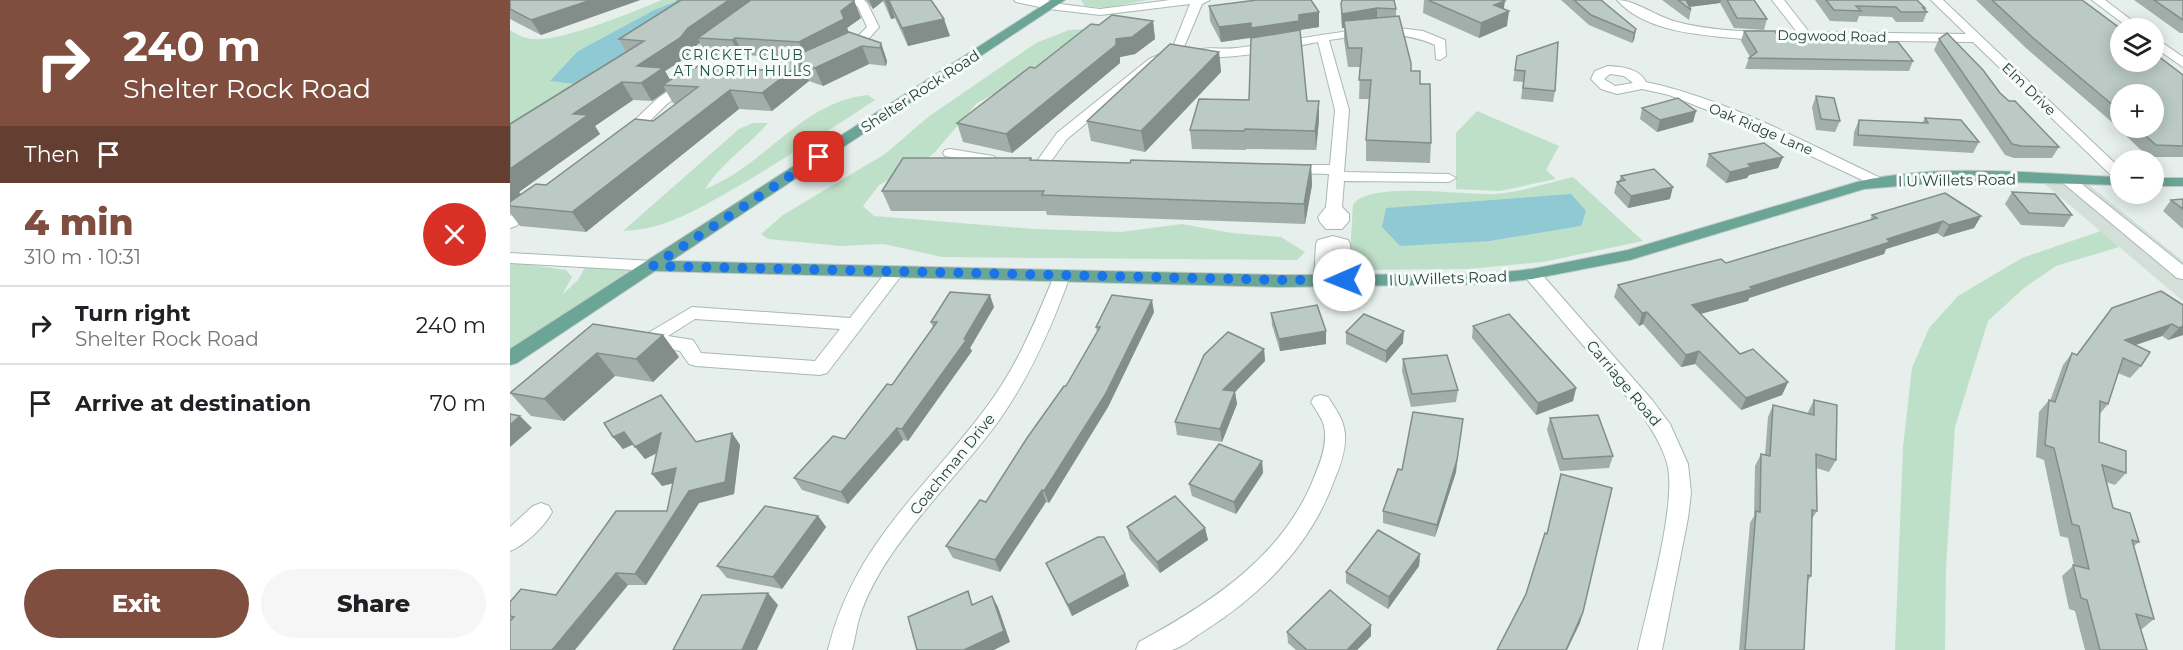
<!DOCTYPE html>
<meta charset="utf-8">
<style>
body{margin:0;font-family:Montserrat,sans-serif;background:#f6f6f6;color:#202124;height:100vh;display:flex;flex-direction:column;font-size:22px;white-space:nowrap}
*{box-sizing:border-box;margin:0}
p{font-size:20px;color:#757577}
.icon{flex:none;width:33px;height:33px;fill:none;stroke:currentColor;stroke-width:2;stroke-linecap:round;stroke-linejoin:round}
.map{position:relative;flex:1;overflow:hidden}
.side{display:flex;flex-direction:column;background:#fff;width:510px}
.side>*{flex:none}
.hud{background:#7f4e3f;color:#fff;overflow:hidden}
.tools{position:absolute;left:1600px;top:18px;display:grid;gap:12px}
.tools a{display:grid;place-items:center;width:54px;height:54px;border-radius:50%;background:#fff;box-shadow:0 3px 15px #0003;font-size:30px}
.pin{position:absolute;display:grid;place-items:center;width:51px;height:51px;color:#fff;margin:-26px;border-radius:12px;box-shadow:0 3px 9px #0006}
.me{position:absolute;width:66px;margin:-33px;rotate:269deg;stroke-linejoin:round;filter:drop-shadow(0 0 4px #0008)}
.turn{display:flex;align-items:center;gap:21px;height:126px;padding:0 24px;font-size:27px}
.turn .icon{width:78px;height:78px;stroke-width:2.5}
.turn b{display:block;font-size:42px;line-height:51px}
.then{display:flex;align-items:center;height:57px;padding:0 24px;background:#0003;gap:12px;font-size:22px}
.round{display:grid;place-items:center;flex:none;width:63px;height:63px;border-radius:32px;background:#f6f6f6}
.overview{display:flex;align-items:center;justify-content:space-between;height:102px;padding:0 24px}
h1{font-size:36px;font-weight:800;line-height:45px;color:#7f4e3f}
.cta{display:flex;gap:12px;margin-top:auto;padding:12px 24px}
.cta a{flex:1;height:69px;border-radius:36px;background:#7f4e3f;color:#fff;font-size:24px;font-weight:800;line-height:69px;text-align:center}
.cta a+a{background:#f6f6f6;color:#202124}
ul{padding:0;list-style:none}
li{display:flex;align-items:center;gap:18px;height:78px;padding:0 24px;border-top:2px solid #e0e0e0}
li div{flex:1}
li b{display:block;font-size:22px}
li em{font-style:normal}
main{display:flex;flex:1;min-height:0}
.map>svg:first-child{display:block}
.built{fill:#d4dfda}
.green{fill:#bfe0c8;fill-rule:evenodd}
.water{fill:#8ec9d4}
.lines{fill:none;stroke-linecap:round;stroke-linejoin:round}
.minor-casing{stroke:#a8b8b2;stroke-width:2}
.major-casing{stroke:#c2cac8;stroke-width:2}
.minor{fill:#fff;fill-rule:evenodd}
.major{fill:#6aa596;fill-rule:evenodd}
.wall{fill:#a1aea9;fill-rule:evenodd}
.shaded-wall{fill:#838d89}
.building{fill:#bbcac4;stroke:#838d89;stroke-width:1.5}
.route{stroke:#1a73e8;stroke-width:10;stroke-dasharray:0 18}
.labels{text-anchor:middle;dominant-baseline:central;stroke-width:6;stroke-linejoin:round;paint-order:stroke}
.far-street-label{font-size:14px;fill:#24423a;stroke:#f7fbf9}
.far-neighbourhood-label{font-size:14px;letter-spacing:1.5px;fill:#1f5548;stroke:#f7fbf9}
.street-label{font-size:15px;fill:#24423a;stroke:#f7fbf9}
</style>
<main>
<section class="side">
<div class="hud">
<div class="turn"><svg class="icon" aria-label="right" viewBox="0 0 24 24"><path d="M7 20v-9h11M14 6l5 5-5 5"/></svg><div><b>240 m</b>Shelter Rock Road</div></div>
<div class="then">Then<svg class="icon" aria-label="arrive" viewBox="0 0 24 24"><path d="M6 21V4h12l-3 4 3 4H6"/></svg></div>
</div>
<div class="overview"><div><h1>4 min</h1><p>310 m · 10:31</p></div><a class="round" style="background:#d93025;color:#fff"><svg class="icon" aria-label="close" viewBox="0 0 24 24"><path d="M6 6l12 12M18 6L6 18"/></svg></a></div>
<ul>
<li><svg class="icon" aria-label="right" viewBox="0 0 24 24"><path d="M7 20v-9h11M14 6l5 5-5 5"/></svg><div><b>Turn right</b><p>Shelter Rock Road</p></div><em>240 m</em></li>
<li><svg class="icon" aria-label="arrive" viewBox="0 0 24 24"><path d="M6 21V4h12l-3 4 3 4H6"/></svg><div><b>Arrive at destination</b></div><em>70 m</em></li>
</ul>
<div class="cta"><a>Exit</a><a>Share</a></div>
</section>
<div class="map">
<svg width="1673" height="650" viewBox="0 0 1673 650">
<rect width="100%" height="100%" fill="#e6efeb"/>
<!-- built -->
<polygon class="built" points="1529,179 1573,180 1673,261 1673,301"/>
<!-- green -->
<g class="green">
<path d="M152,0H169L144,10L68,51L65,84L0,128V30C5,33 11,37 17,38C43,46 125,11 152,0Z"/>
<polygon points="571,0 638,0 595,8 575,6"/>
<polygon points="579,29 563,43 542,54 527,72 467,103 425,152 410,164 369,185 353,206 364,216 525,229 611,232 672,224 722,233 771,237 795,252 787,260 432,257 374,244 331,246 258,239 251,234 273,215 375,154 418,117 526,43 559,30"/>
<path d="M358,95L365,100C321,129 277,157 232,184C195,205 157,230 113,231L229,129L243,123H258C237,147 212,162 195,189C254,167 292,101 358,95Z"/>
<polygon points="967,111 1049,146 1036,170 1046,179 990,191 946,189 946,133"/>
<path d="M1063,177L1133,241L1033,262L959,269L839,270L843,205C858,180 956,196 986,194C1011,192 1038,183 1063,177ZM1076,211L1070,226L980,241Z"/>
<polygon points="1591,231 1609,247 1546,266 1514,288 1478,321 1445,427 1436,568 1435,650 1385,650 1393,447 1402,368 1419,328 1448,296 1512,258"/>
<polygon points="0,262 56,270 62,277 52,295 68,280 76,266 143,266 0,358"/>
</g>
<!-- water -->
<g class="water">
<polygon points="169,0 158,27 65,84 40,81 68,51 144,10"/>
<polygon points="1061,194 1076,211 1071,226 980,241 890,246 872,227 876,208"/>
</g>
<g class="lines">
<!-- minor casing -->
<g class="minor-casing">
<g id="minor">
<polygon points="341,0 354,0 357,3 369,27 355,43 333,52 327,48 329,45 347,37 357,27 348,7"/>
<polygon points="504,0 538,0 542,3 590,9 660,0 700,0 692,4 671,54 647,65 557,139 539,164 534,165 527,161 547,133 639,59 662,49 680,4 590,15 539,9 506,2"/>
<path d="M1107,0C1125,0 1147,17 1167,22C1206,32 1247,32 1287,32L1262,0H1274L1299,32L1456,34L1421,0H1433L1611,169V181L1606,180L1463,42L1233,39C1193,35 1136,33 1107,0Z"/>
<polygon points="1582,0 1595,0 1632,28 1619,28"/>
<path d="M881,27L913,31L935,40L936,56L930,60L926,59L925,45C890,29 856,35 819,40L839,110L834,172L939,174L946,178L939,182L834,181L832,207L839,214V221L832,229H816L810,222L808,217L816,207L819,174L777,173L770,169L777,165H820L825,110L808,42C786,46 696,66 681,53C690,45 713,50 726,48C778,42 828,30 881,27Z"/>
<polygon points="214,30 220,34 218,37 196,53 188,65 213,68 215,71 213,74 183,72 178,79 183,80 184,83 183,86 157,104 120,140 110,140 108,137 110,134 148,98 173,81 167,77 188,47"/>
<polygon points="1644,37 1673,57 1673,67 1644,47"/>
<path d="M1098,66C1112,67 1129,68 1136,82C1219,100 1297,143 1373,179L1375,182L1368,186L1363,185L1230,123L1159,95L1132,89L1107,94L1091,89L1081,79L1085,71ZM1100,74L1114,76L1123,83L1105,86L1094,79Z"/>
<polygon points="440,149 483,156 490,160 483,164 435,156 433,153 435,150"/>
<polygon points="1558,176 1563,177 1673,265 1673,279 1667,278 1553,183 1551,180"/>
<polygon points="23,201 31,206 28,209 6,226 0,228 0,216"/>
<polygon points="823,236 838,240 840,244 843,280 840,284 828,284 825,280 823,246 822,280 819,284 807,284 804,280 806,244 808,240"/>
<polygon points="0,253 143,261 149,262 151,266 149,270 143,271 0,263"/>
<path d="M385,267L391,268L393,272L391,276L317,373L310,375L186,366L179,364L170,351L133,344L130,340L133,336L182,307L340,318L379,268ZM185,319L330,329L305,361L191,353L183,340L158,336Z"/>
<path d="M1022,269L1028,270L1142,400L1160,424L1178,464L1181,493L1178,518L1152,650H1128C1137,607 1168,501 1157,463C1151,443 1140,426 1128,410L1016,278L1014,274L1016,270Z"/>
<path d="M552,271L558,272L560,276C542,326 521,375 490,419C447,480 371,546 349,619C346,629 345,640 342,650H318C344,544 413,492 475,409C506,369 525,322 544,276L546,272Z"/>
<path d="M811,395L818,397C825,408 834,420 835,434C836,449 831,464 825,478C802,544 752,594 694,631C684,637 673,647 662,650C652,650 637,650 626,650L629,642C701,603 775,555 805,475C811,461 818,442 814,426C812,418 806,410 801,402L804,397Z"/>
<path d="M31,503L39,506L42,512C35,526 15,545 0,551V527L23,506Z"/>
</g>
</g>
<!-- major casing -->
<g class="major-casing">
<g id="major">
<path d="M541,0H555L161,261L769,275L975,274L1022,269L1118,250L1347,182C1427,162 1529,174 1611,177V185L1448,181L1354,189L1120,260L1022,279L975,284L769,287L145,271L7,363L0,365V349Z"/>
<rect x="1644" y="178" width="29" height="8"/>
</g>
</g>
<!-- minor -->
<use href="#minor" class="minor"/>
<!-- major -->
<use href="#major" class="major"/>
</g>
<!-- wall -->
<g class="wall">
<polygon points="0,0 130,0 31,35 0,19"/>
<path d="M166,0H344L351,18L337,28L339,32L371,43L377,61L376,66L359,64L313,86L299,81L262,111L229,109L76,232L10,226L0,213V124L116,52L109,39L167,2ZM190,43L197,55L230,58L234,55L279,58L253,70L160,80L155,71L179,56L187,45ZM156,91L163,103L166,104L143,121L36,185L11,194L9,192L90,134L85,126L123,100L142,101Z"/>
<polygon points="356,0 421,0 440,36 398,46 385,18 381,19 373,1 363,9"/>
<polygon points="914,0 993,0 994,9 997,26 969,38 913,13"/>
<polygon points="1051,0 1091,0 1126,29 1124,40 1122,43 1079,25"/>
<polygon points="1152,0 1244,0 1257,19 1254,30 1224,28 1210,3 1180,7 1181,10 1179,20"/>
<polygon points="1305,0 1407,0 1415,8 1414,9 1417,12 1413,22 1386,22 1382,17 1349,16 1347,22 1320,21"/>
<path d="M1466,0H1572L1673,75V157H1638L1603,123L1516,48ZM1611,94L1644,128H1611Z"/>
<polygon points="1624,0 1673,0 1673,33 1670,33"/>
<polygon points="831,4 886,9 886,16 901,71 910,84 921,143 920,163 856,161 856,140 860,99 849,99 850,67 838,67 834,40 834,28 832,28 831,19"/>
<polygon points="699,6 809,12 809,27 790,30 797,101 809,120 806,150 736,149 736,150 682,149 680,130 739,100 741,38 711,42 700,21"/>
<polygon points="643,21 645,39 625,54 610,57 610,63 502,153 453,142 447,123 525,68 589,25"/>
<polygon points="1234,31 1271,41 1403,61 1399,71 1235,69 1239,58 1240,57 1231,41"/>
<polygon points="1429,39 1549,147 1542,158 1504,158 1495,155 1424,50"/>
<polygon points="709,52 711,72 635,152 581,141 577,121"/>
<polygon points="1007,56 1045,91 1043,102 1011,99 1013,82 1003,81"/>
<polygon points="1306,96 1330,121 1325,132 1306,130 1302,107"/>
<polygon points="1132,108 1186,111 1183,122 1147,132 1130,119"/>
<polygon points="1415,118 1469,142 1463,153 1343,146 1344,132 1349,120 1412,123"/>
<polygon points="1199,154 1273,157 1268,168 1239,175 1237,178 1216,183 1196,166"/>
<polygon points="521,158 522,160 620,163 801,165 802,185 795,224 537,215 536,211 381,211 372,191"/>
<polygon points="1111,176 1160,199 1118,208 1104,193 1107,182 1109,181"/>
<polygon points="1502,192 1562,215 1554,227 1511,225 1495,204"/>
<polygon points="1673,199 1673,229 1653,211 1661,200"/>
<polygon points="1362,215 1471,216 1464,228 1433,237 1427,233 1376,249 1374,254 1239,298 1238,301 1191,314 1230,354 1278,382 1272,395 1231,410 1185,364 1171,367 1133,324 1129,326 1104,297 1108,285 1216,263 1360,221"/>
<polygon points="1651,291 1673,335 1658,340 1652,336 1625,345 1631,366 1620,378 1608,373 1598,404 1589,415 1589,442 1616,473 1605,485 1596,482 1603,508 1629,542 1624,546 1644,619 1631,630 1637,650 1575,650 1565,611 1559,609 1552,576 1564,565 1558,538 1550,536 1534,460 1526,457 1529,412 1539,400 1540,401 1553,365 1562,353 1567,355"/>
<polygon points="484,307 460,348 462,351 398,441 393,440 338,504 292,490 284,478 335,439 382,385 423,327 421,322"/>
<polygon points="644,312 598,407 539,503 536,502 490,572 443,558 436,546 476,502 556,386 587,332 586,327"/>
<polygon points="761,313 816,344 770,351 762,325"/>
<polygon points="83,324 153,335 169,357 143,382 105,376 54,421 21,416 0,393"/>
<polygon points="963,326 1066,388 1063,401 1026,415 962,338"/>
<polygon points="836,332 893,343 876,363 836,344"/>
<polygon points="754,349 755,361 725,392 727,404 712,442 667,435 665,422"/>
<polygon points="893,359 948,390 946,402 901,407 892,371"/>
<polygon points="1304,400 1326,460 1319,472 1306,468 1307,511 1302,519 1301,576 1298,581 1294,650 1229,650 1240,523 1244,516 1245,466 1251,454 1255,455 1258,417 1263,405 1298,414 1298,412"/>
<polygon points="1040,418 1103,456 1099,468 1050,471 1037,430"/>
<polygon points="953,419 946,472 925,537 873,523 873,511 892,470"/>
<polygon points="222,433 230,445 224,494 189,503 136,585 118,585 0,650 0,602 46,595 157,511 163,483 152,486 147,453 135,459 123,444 113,449 103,437 186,441"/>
<polygon points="752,461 753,473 726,514 682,496 679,484"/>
<polygon points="308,516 316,527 272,589 217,578 207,566"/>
<polygon points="617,527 695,528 698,540 650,573 620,539"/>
<polygon points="910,554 909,566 878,609 836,583 836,572"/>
<polygon points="536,563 615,574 619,586 562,616 541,574"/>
<polygon points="861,625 861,636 847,650 786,650 778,643 777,632"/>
</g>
<!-- shaded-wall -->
<g class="shaded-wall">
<polygon points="81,0 130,0 31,35 21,20"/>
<polygon points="219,0 251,0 188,38 190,43 187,45 179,56 155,71 163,85 153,85 156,91 142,101 131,83 127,66 178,28"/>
<polygon points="359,0 373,0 373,1 363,9"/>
<polygon points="1174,0 1211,0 1210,3 1178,7"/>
<polygon points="344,1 351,18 337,28 340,36 297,60 289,42"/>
<polygon points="379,1 385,18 381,19 376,2"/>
<polygon points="995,1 993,14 999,11 997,26 969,38 971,23 984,5"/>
<polygon points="867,8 867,23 834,21 834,28 832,28 832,14"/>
<polygon points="809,12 809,27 711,42 709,27"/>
<polygon points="434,19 440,36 398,46 392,28"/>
<polygon points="643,21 645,39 625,54 610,57 610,63 502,153 496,134 606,39"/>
<polygon points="1126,29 1124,40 1122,43 1124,33"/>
<polygon points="225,38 234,55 230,58 222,40"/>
<polygon points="371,43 377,61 376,66 370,48"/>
<polygon points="352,46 359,64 313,86 305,68"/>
<polygon points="709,52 711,72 635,152 631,131"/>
<polygon points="291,63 299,81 262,111 252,93"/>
<polygon points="112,82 123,100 85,126 90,134 9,192 16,201 0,206 0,169 63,114"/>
<polygon points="220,90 229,109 76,232 62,212"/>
<polygon points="809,101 809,120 806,150 805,131"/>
<polygon points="1186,111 1183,122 1147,132 1150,120"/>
<polygon points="1273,157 1268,168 1239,175 1237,178 1216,183 1220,172 1238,164"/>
<polygon points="801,165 802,185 795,224 794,204"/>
<polygon points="1163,187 1160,199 1118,208 1121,196"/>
<polygon points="1471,216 1464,228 1433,237 1439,225"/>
<polygon points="1433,221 1427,233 1376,249 1374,254 1239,298 1238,301 1178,317 1182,305 1240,287 1377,239"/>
<polygon points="480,295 484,307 460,348 462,351 398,441 392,429 454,339"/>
<polygon points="642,300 644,312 598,407 539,503 534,491"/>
<polygon points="1137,312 1133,324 1129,326 1132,313"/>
<polygon points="1662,324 1652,336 1605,352 1615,340"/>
<polygon points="1673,326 1673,335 1658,340 1669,328"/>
<polygon points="816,331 816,344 770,351 769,339"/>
<polygon points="894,331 893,343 876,363 876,351"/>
<polygon points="153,335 169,357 143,382 126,359"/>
<polygon points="754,349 755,361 725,392 727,404 712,442 710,429 713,390"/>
<polygon points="1189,351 1185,364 1171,367 1176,355"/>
<polygon points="87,353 105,376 54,421 34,399"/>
<polygon points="1278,382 1272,395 1231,410 1236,398"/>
<polygon points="1066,388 1063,401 1026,415 1028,403"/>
<polygon points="10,416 22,428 0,447 0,425"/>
<polygon points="387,428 393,440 338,504 331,492"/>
<polygon points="114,432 124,444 113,449 103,437"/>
<polygon points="151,433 161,446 135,459 125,447"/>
<polygon points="222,433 230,445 224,494 189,503 136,585 125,574 179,491"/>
<polygon points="947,460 946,472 925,537 927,525"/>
<polygon points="752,461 753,473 726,514 724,502"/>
<polygon points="166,468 176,480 152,486 142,474"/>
<polygon points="532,490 536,502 490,572 485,560"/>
<polygon points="308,516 316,527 272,589 263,577"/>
<polygon points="695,528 698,540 650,573 647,562"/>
<polygon points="910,554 909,566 878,609 879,597"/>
<polygon points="106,573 118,585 65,650 42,650"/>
<polygon points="615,574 619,586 562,616 558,605"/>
<polygon points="258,593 268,605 247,650 232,650"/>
<polygon points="482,596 488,607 500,642 484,650 454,650"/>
<polygon points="1073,612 1070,623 1057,650 1056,650"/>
<polygon points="861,625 861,636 847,650 837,650"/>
</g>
<!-- building -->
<g class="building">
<polygon points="0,0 81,0 21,20 0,9"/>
<polygon points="171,0 219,0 178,28 170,38 127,66 153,68 131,83 112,82 63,114 78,115 0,169 0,124 134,41 109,39"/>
<polygon points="241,0 344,0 344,1 331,11 334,19 289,42 225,38 222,40 188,38"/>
<polygon points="375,0 421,0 434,19 392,28 379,1 376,2"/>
<polygon points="747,0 801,0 809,12 789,15 789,21 741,28 741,23 709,27 699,6"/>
<polygon points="832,0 884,0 886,9 867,8 832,14 831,4"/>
<polygon points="918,0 993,0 995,1 984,5 999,11 971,23"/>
<polygon points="1064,0 1091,0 1126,29 1124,33 1081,15"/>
<polygon points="1168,0 1176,0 1181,10"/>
<polygon points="1217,0 1244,0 1257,19 1227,18"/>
<polygon points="1316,0 1407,0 1415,8 1413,8 1417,12 1391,12 1386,7 1346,6 1351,11 1324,10"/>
<polygon points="1482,0 1572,0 1611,29 1611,62 1644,62 1644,53 1673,75 1673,146 1646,145 1627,128 1644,128 1644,94 1611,94 1611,112 1522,37"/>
<polygon points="1644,0 1673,0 1673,20"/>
<polygon points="602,15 643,21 622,37 606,39 606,45 496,134 447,123 520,67 525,68 581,24 589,25"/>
<polygon points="889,16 901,63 901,71 910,71 910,84 920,84 921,143 856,140 861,80 849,80 852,48 838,48 834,21"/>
<polygon points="790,30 797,101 809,101 805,131 735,129 734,131 680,130 689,99 739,100 741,38"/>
<polygon points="1234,31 1265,31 1271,41 1388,42 1403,61 1239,58 1247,52"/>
<polygon points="339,32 371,43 370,48 352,46 305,68 291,63 252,93 220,90 62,212 0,206 0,202 26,184 36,185 125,119 143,121 188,87 153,85 177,69 182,69 190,65 253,70"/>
<polygon points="1437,33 1473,70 1490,93 1499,101 1505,101 1549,147 1511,146 1502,144 1429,39"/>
<polygon points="1048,42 1045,91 1013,88 1015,71 1005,70 1007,56"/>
<polygon points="660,44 709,52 631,131 577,121"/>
<polygon points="1306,96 1324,98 1330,121 1311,119"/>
<polygon points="1168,98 1186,111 1150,120 1132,108"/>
<polygon points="1415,118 1451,120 1469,142 1348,135 1349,120 1418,123"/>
<polygon points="1254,143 1273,157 1238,164 1241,167 1220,172 1199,154"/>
<polygon points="393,158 521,158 520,160 620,163 621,160 801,165 794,204 532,195 534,191 372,191"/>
<polygon points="1144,169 1163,187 1121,196 1107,182 1115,180 1111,176"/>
<polygon points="1502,192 1545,194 1562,215 1519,213"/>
<polygon points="1435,193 1471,216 1439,225 1433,221 1377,239 1380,242 1240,287 1243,289 1182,305 1230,354 1243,349 1278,382 1236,398 1189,351 1176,355 1137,312 1132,313 1108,285 1211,259 1216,263 1367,218 1362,215"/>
<polygon points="1673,199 1673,209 1661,200"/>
<polygon points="1651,291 1673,305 1673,326 1669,328 1662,324 1615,340 1640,352 1631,366 1613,358 1598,404 1590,401 1589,442 1616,451 1616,473 1592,465 1603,508 1620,513 1629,542 1622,540 1644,619 1626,614 1637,650 1590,650 1577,600 1571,598 1563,565 1579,569 1569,526 1562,524 1544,448 1535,445 1539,400 1545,402 1562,353 1567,355 1602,308"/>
<polygon points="440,292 480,295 454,339 457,339 392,429 387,428 331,492 284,478 323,436 335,439 377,384 382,385 427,322 421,322"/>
<polygon points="602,295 642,300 595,395 534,491 532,490 485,560 436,546 470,500 476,502 517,438 554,386 556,386 590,327 586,327"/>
<polygon points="807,305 816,331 769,339 761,313"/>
<polygon points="854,314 894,331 876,351 836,332"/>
<polygon points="999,314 1066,388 1028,403 963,326"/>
<polygon points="83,324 153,335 126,359 87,353 34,399 0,393"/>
<polygon points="718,332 754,349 713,390 725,391 710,429 665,422 694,355"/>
<polygon points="937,355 948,390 902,394 893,359"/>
<polygon points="151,395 186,442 222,433 215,482 179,491 125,574 106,573 42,650 0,650 0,621 4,617 0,616 0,602 11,589 46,595 106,511 157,511 166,468 142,474 151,433 125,447 114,432 103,437 94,423"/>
<polygon points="1304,400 1327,405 1326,460 1306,454 1307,511 1302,510 1301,576 1298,575 1294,650 1235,650 1246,511 1250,512 1251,454 1260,456 1263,405 1304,415"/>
<polygon points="903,412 953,419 947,460 927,525 873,511 888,469 892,470"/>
<polygon points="0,414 10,416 0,425"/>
<polygon points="1088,415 1103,456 1053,459 1040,418"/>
<polygon points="709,444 752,461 724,502 679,484"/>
<polygon points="1051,474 1102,488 1073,612 1056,650 987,650 1016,594 1035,533 1037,534"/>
<polygon points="665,496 695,528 647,562 617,527"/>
<polygon points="255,506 308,516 263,577 207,566"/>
<polygon points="868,530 910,554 879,597 836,572"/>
<polygon points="588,537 594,537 615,574 558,605 536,563"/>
<polygon points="820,590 861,625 837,650 797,650 777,632"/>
<polygon points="458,591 462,605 482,596 494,631 454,650 407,650 398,617"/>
<polygon points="258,593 232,650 163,650 192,595"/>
</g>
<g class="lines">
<!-- route -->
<polyline class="route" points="309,157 143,266 770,280 834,280"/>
</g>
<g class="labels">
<!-- far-street labels -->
<g class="far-street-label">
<text transform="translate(1322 36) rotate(1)">Dogwood Road</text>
<text transform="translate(1519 89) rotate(44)">Elm Drive</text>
<text transform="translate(1251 129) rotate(23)">Oak Ridge Lane</text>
</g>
<!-- far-neighbourhood labels -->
<g class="far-neighbourhood-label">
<text x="233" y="55">CRICKET CLUB<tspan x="233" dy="16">AT NORTH HILLS</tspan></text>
</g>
<!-- street labels -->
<g class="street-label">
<text transform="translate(410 91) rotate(-33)">Shelter Rock Road</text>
<text transform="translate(1447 180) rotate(-1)">I U Willets Road</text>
<text transform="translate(938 278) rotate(-2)">I U Willets Road</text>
<text transform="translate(1114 383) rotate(50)">Carriage Road</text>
<text transform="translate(442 464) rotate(-51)">Coachman Drive</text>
</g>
</g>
</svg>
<div class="tools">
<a><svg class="icon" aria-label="layers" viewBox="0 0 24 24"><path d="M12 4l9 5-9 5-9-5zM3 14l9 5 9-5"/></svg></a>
<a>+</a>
<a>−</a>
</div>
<div class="pin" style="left:309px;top:157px;background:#d93025"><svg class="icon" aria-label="arrive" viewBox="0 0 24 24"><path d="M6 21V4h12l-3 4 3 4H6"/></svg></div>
<svg class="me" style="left:834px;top:280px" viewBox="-20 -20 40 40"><circle r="19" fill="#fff"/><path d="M0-13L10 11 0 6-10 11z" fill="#1a73e8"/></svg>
</div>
</main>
